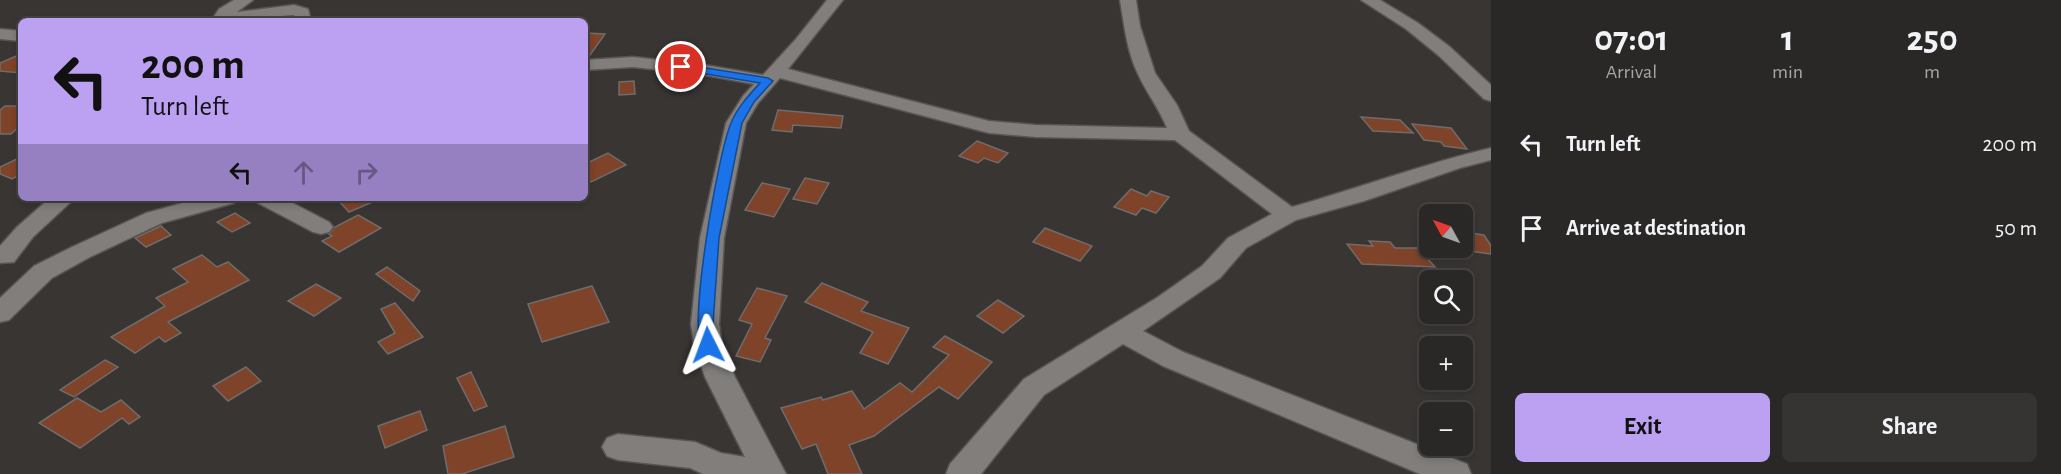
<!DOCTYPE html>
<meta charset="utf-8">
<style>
body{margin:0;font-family:"Alegreya Sans",sans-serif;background:#363432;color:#f1f3f6;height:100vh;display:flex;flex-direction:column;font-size:22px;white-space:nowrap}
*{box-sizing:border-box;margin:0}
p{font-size:20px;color:#a5a6a7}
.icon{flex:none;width:33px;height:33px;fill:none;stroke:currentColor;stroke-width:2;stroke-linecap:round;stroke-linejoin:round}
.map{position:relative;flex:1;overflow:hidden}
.drawer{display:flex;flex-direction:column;background:#2a2826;width:570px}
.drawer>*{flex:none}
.hud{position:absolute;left:18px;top:18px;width:570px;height:183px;border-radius:9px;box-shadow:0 3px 9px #0003,0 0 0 2px #464443;background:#bca0f2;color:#111;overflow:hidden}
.needle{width:39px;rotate:310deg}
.fabs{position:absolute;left:1419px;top:204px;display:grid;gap:12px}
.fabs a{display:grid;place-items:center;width:54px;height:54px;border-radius:9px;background:#2a2826;box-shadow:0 3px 9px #0003,0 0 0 2px #464443;font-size:30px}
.pin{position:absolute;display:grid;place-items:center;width:51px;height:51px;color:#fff;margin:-26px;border:3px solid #fff;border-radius:50%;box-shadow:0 2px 6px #0007}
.me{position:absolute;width:66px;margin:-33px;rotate:357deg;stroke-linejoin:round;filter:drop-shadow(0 0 4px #0008)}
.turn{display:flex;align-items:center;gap:21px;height:126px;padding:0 24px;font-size:27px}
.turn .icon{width:78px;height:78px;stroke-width:2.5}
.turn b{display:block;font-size:42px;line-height:51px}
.lanes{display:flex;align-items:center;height:57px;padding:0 24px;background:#0003;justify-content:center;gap:30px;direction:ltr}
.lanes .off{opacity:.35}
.eta{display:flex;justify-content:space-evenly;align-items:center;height:102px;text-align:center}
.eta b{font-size:36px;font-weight:600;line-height:42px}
.cta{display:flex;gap:12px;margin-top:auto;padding:12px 24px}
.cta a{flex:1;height:69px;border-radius:9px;background:#bca0f2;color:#111;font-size:24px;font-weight:600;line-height:69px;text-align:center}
.cta a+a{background:#363432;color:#f1f3f6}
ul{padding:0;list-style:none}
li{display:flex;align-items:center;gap:18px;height:84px;padding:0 24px}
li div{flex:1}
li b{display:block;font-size:22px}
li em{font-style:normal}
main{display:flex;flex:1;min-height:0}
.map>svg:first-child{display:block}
.building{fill:#7e4329;stroke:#706c6b;stroke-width:1.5}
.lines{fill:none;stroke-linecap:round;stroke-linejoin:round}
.minor-casing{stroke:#575453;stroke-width:3}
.minor{fill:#817e7c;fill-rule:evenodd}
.route{fill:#1a73e8;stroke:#114b97;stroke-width:1.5}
</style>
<main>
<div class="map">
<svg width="1491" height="474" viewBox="0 0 1491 474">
<rect width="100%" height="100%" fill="#383533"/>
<!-- building -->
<g class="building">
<polygon points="585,33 605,34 588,58 585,58"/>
<polygon points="21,54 21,73 0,71 0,63"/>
<polygon points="634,81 635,94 619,95 619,82"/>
<polygon points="5,106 21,106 21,125 11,134 0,134 0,110"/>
<polygon points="778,110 843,116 841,128 793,125 792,132 772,130"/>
<polygon points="1361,117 1400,120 1413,133 1373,131"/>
<polygon points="1412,124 1451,128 1467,149 1444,146 1441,142 1424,140"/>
<polygon points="977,141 1008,153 998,163 984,158 978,163 959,156"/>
<polygon points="608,153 626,165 591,182 585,178 585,164"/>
<polygon points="21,157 21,174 12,179 0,174 0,167"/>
<polygon points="805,178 829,183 817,204 793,199"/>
<polygon points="762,183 790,189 774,217 745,210"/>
<polygon points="1131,189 1147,196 1151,191 1169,197 1156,213 1142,208 1136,215 1114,207"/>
<polygon points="336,198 382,198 349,212"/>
<polygon points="235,213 250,223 232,232 217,222"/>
<polygon points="358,215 381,228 339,252 322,241 332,236 329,234 335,227"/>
<polygon points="161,226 171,235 146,247 135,238"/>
<polygon points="1045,228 1092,246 1080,261 1033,242"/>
<polygon points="1462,232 1484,235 1491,246 1491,254 1462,250"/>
<polygon points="1369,241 1390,242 1395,248 1418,248 1435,267 1362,264 1347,244 1373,246"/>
<polygon points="202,255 217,267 228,262 249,280 168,322 181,333 165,342 159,337 135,353 111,337 165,306 156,298 188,282 173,269"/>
<polygon points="387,267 420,291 413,301 376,274"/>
<polygon points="822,283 868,302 861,311 909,328 888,364 860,353 873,332 805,302"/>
<polygon points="316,284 341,298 314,316 288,301"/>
<polygon points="592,286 609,322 542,342 528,304"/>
<polygon points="757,288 787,296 765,338 771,340 760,362 736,356 752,324 739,320"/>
<polygon points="998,300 1024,316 1003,333 977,316"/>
<polygon points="395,303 423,337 388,354 378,342 395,333 381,309"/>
<polygon points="945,336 992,362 958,399 939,387 874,436 849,445 862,474 828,474 816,444 802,449 781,408 821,397 823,400 852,391 864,409 900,383 912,392 949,355 933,347"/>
<polygon points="105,360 118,367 74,397 60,390"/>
<polygon points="246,367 261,381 228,401 213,386"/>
<polygon points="471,372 487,406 474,411 457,378"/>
<polygon points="77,398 101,412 121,400 140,417 129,424 122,418 80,448 39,423"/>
<polygon points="420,411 427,430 385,448 378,426"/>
<polygon points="505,426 514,457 462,474 448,474 443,446"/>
</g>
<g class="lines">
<!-- minor casing -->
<g class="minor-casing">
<g id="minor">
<polygon points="234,0 253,0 237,12 294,5 308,9 311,21 295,21 294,15 215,21 213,18 219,9"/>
<path d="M827,0H843L788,69L989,121L1036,125L1167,128C1159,108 1146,92 1138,74C1127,52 1124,24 1120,0H1136L1140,26L1155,73L1177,105L1189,131L1292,207C1359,188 1423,164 1491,148V160L1460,168L1364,201L1296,220L1246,248L1220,278L1143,331L1183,352L1467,464L1471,474H1420L1163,366L1123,344L1044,395L981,474H946L950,464L1024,379L1158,297L1202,266L1228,238L1272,214L1175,140L1036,137L989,133L780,78L758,103L746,123L724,238L719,324L722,345L735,377L786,474H703L690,468L618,460L607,456L602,447L607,438L618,434L695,442L721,453L745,457L705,377L694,345L691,324L700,238L726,123L743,96L754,84L705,75L633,67L585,70V60L633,57L705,65L763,75L796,39Z"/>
<polygon points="1361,0 1380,0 1418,23 1450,47 1491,85 1491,101 1484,99 1438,55 1406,29"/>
<polygon points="0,29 21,31 21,41 0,39"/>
<polygon points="50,198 75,198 33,237 14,262 0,263 0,246 17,227"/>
<polygon points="201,198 237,198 234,203 162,223 90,257 52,278 9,320 0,322 0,298 34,266 72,247 146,213"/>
<polygon points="255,198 283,198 329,222 333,227 329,232 321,234 313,232 258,203"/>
</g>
</g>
<!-- minor -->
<use href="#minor" class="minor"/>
</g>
<!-- route -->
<path class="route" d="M681,64L768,78L773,81L754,102L742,123L719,238L713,324L716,345L713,349H702C688,324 718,154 731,123C737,108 749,95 760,83L677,69V65Z"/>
</svg>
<div class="fabs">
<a><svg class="needle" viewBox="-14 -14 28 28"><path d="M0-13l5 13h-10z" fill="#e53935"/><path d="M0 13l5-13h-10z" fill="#a5a6a7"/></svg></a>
<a><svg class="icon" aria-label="search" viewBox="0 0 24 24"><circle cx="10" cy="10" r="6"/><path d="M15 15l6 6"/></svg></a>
<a>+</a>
<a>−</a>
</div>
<div class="pin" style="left:681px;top:67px;background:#d93025"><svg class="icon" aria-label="arrive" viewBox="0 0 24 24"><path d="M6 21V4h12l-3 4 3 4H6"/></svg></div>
<svg class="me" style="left:708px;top:345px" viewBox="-20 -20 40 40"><path d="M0-17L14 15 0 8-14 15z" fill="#1a73e8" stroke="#fff" stroke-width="4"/></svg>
<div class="hud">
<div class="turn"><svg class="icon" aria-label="left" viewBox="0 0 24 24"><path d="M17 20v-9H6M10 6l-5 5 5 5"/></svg><div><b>200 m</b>Turn left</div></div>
<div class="lanes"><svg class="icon" aria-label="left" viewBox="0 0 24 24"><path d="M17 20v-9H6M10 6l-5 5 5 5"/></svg><svg class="icon off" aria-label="ahead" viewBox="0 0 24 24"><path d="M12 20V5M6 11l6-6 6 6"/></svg><svg class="icon off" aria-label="right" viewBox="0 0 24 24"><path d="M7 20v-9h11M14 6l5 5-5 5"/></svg></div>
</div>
</div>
<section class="drawer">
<div class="eta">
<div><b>07:01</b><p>Arrival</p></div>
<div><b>1</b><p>min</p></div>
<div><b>250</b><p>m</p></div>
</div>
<ul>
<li><svg class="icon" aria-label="left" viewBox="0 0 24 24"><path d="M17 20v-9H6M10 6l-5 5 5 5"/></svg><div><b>Turn left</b></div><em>200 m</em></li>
<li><svg class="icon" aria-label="arrive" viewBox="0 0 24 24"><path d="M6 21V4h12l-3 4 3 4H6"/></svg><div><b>Arrive at destination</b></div><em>50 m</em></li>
</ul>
<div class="cta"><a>Exit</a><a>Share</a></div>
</section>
</main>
